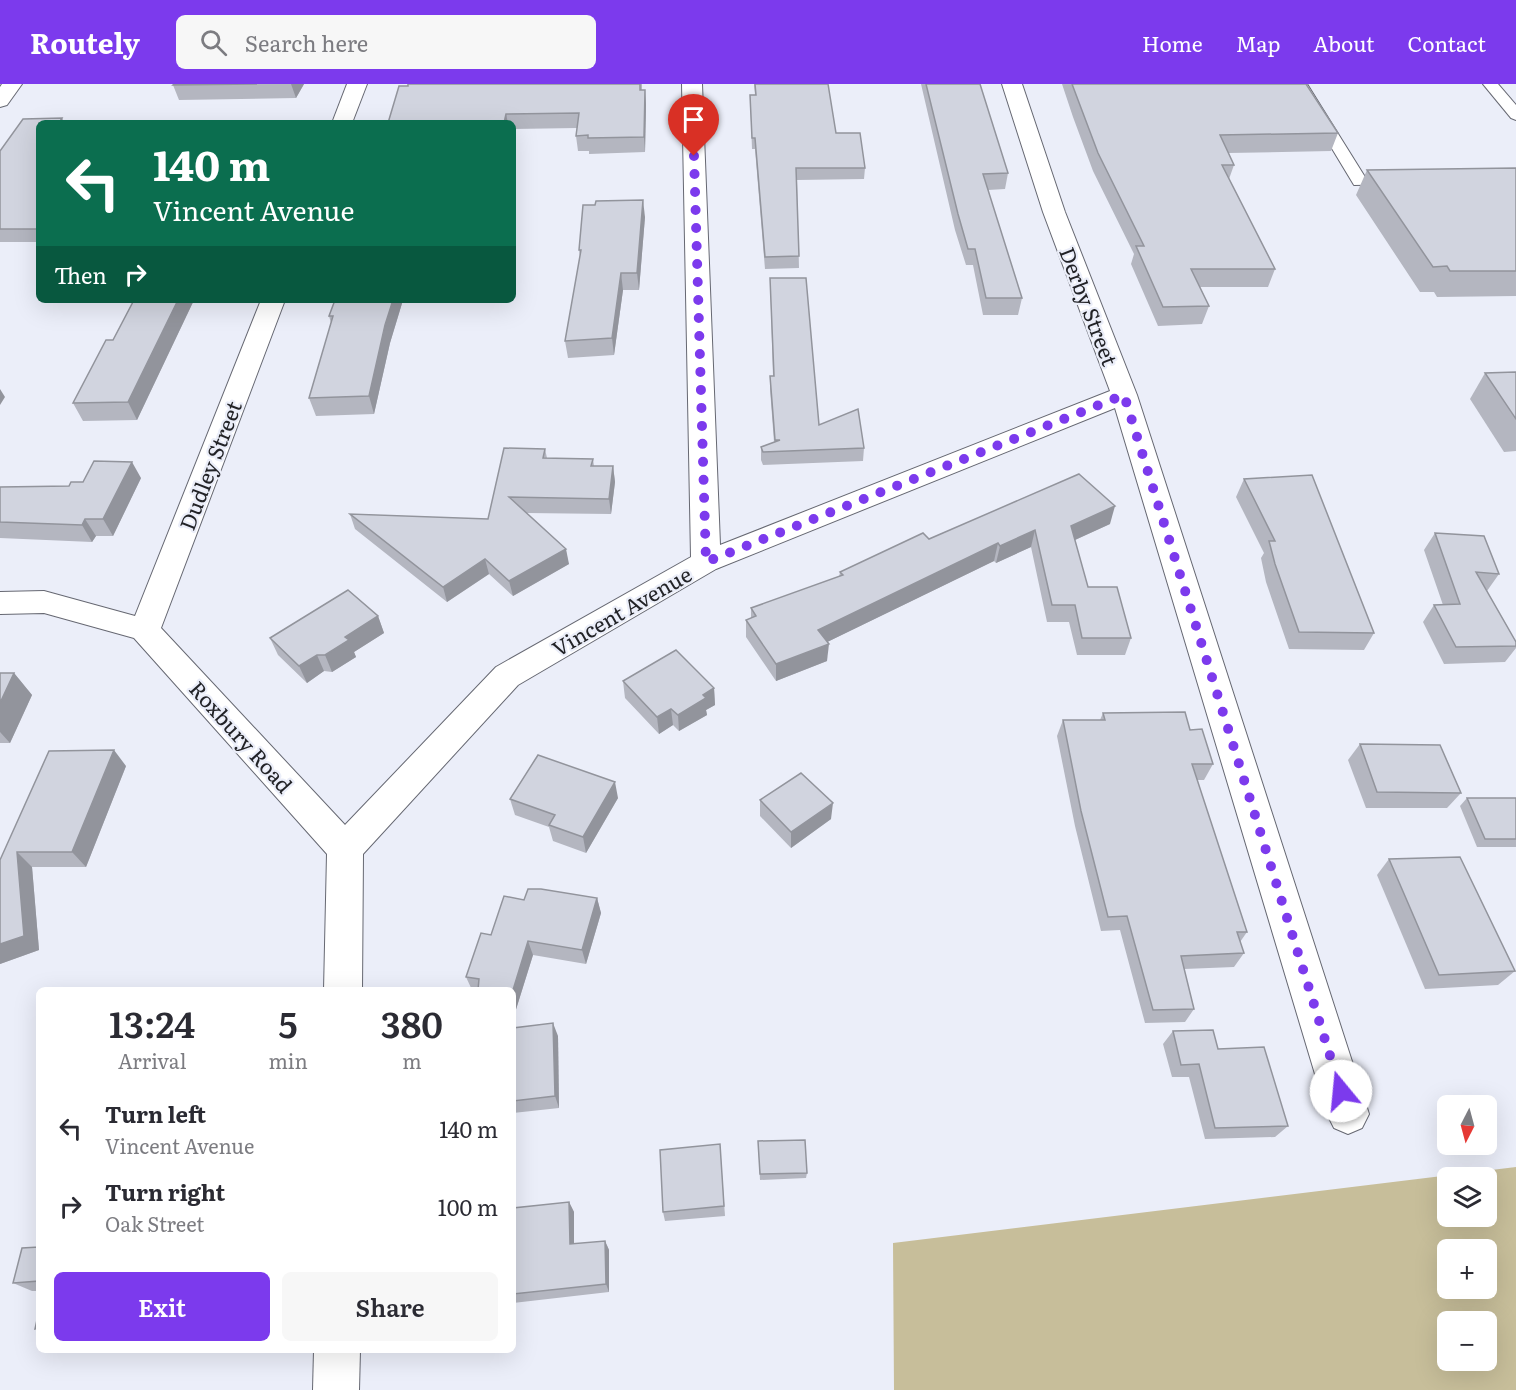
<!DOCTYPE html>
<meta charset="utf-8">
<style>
body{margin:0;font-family:Literata,serif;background:#f7f7f7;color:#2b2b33;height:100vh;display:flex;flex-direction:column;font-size:22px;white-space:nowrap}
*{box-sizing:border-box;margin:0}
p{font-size:20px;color:#7c7c81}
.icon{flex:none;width:33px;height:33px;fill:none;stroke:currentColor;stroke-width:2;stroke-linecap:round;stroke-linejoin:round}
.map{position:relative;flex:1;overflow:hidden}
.details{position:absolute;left:36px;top:903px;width:480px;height:366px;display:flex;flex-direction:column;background:#fff;border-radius:9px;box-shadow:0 6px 24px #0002}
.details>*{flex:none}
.banner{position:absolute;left:36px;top:36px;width:480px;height:183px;border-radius:9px;box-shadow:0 6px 24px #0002;background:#0b6e4f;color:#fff;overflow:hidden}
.needle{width:39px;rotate:186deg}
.fabs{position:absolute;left:1437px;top:1011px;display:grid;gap:12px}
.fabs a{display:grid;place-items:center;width:60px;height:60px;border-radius:9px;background:#fff;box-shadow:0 6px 24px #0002;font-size:30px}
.pin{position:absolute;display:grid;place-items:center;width:51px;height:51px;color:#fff;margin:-62px -26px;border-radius:50% 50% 50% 0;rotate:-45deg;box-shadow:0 0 6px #0007}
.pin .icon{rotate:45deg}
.me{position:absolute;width:66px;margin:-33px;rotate:343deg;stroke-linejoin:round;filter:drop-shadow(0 0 4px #0008)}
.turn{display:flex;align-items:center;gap:21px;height:126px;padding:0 18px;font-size:27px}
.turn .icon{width:78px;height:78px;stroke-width:2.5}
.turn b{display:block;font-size:42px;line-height:51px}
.then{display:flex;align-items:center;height:57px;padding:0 18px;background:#0003;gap:12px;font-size:22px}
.eta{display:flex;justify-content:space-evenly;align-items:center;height:102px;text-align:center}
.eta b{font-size:36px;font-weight:600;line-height:42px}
.cta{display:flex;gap:12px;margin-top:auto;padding:12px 18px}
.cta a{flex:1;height:69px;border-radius:9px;background:#7c3aed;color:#fff;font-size:24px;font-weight:600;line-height:69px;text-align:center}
.cta a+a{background:#f7f7f7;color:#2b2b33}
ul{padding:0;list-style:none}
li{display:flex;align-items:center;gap:18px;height:78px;padding:0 18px}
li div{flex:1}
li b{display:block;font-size:22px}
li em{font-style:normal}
header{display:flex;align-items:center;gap:36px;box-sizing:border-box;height:84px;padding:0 30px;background:#7c3aed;color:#fff}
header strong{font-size:28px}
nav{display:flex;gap:33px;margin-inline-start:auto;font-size:21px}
.search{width:420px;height:54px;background:#f7f7f7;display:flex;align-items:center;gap:15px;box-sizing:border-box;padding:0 21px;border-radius:9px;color:#7c7c81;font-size:22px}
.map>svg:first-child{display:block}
.green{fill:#c7be9a;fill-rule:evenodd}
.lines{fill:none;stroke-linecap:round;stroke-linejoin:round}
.lane-casing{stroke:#666872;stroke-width:2}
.street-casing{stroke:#666872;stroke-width:2}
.lane{fill:#fff;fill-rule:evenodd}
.street{fill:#fff;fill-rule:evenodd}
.wall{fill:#b4b6c0}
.shaded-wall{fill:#92949c}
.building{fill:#d1d4df;stroke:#92949c;stroke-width:1.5}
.route{stroke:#7c3aed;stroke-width:10;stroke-dasharray:0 18}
.labels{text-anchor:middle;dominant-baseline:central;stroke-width:4.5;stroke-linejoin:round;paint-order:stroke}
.street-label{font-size:21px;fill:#222327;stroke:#ebeef9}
</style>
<header>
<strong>Routely</strong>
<div class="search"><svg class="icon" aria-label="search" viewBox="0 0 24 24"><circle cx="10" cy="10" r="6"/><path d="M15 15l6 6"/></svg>Search here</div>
<nav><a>Home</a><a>Map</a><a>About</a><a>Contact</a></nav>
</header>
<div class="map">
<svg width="1516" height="1306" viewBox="0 0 1516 1306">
<rect width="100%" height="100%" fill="#ebeef9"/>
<!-- green -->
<path class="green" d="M1516,1083V1306H894L893,1159ZM1448,1094H1486V1132H1448ZM1448,1166H1486V1204H1448ZM1448,1238H1486V1276H1448Z"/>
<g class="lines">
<!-- lane casing -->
<g class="lane-casing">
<g id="lane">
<polygon points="1293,0 1307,0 1365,93 1401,94 1403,97 1401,100 1354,101"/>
<polygon points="1483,0 1498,0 1516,21 1516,36 1511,34"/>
</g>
</g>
<!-- street casing -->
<g class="street-casing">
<g id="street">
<polygon points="2,0 22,0 7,21 0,23 0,3"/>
<polygon points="347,0 367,0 352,39 332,39"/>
<polygon points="682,0 702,0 720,461 1110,307 1043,128 1002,0 1022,0 1065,128 1137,311 1369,1030 1362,1044 1348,1050 1334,1044 1327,1030 1115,324 716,485 518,601 363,770 362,906 324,906 327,770 134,554 44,529 0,530 0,508 44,507 135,532 261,216 285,216 161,544 345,741 496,583 691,473"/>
<polygon points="314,1266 360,1266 359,1306 313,1306"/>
</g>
</g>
<!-- lane -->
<use href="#lane" class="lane"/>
<!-- street -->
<use href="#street" class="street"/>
</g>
<!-- wall -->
<g class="wall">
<polygon points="174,0 304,0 296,14 179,16 173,1"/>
<polygon points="408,0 642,0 642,6 645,6 646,21 645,68 589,70 589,67 578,67 576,52 577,44 513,45 513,39 388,39"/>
<polygon points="754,0 828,0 836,49 865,84 864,95 797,96 799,184 765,185 755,65 752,65 750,11 755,11"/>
<polygon points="921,0 980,0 1008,89 1005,105 988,106 1022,214 1018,231 983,231 973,181 966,181 955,146"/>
<polygon points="1062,0 1107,0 1338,49 1331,67 1228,69 1234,81 1229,95 1275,185 1268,203 1200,203 1209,222 1202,240 1158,242 1131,180 1134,170 1093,87 1073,33"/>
<polygon points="39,39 39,158 0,158 0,67"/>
<polygon points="1516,84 1516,212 1437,213 1434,208 1420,208 1356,111 1367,86"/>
<polygon points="645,133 639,206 623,206 614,271 568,274 565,257 580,172 579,166"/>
<polygon points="770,194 819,341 864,364 863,377 763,381 761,376 761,363 774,358 770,305 770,292 773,292"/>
<polygon points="134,216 194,216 137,336 83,337 73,319 113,256"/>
<polygon points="335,216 403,216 390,259 374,330 316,332 309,314 331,239 329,232"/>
<polygon points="1516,288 1516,367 1504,368 1470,315 1485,289"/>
<polygon points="545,365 547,374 593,375 594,382 613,382 615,398 611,430 526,429 569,480 513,512 489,490 447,518 355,445 350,430 488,435"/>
<polygon points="141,394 113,452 96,452 92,458 0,454 0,403 69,402 83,398"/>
<polygon points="1244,395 1374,549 1364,566 1289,565 1266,498 1261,474 1264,469 1236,413"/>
<polygon points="1110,440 1075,456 1088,503 1131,554 1125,571 1077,571 1069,538 1047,538 1031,463 996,479 994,477 827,558 827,577 776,597 746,553 746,536 751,534 751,524 839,493 840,488 929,455"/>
<polygon points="1435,449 1499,490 1487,507 1516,558 1516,564 1505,578 1444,580 1423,538 1434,521 1443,521 1424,466"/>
<polygon points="378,532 384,549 354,568 356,573 332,588 324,587 307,599 278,571 270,554"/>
<polygon points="0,589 14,589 32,611 10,659 0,659"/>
<polygon points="623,597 714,604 715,621 706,626 707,631 679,647 673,641 659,650 625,614"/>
<polygon points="1103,629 1190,646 1213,680 1204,696 1197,696 1247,848 1240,858 1244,869 1234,883 1184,885 1194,925 1185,938 1145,939 1120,846 1101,847 1075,742 1057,652 1063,636 1100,636"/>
<polygon points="1360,660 1461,709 1447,724 1366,724 1348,676"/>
<polygon points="126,682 86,783 32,783 39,866 0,880 0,776"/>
<polygon points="618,714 586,769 553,757 549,743 515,731 510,715"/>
<polygon points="1467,714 1516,714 1516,763 1477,763 1460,722"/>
<polygon points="760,716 831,735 791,764 760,732"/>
<polygon points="1389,775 1515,887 1498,901 1425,905 1377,791"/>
<polygon points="597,814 601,829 586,880 533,871 513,935 513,906 472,906 466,893 491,851 524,816"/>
<polygon points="513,944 558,952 559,1024 513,1029"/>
<polygon points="1173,947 1218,965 1288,1042 1275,1053 1205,1055 1189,993 1172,993 1163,960"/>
<polygon points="758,1057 807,1089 806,1094 760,1096"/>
<polygon points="720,1060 725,1132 665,1137 663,1128"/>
<polygon points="569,1118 574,1128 574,1160 605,1157 609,1166 609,1208 513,1219 513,1124"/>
<polygon points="39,1163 39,1207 32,1207 13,1199"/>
</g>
<!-- shaded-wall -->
<g class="shaded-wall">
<polygon points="291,0 304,0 296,14"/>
<polygon points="645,6 646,21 645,68 644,53"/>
<polygon points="506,30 508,39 504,39"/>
<polygon points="62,34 64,39 59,39"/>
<polygon points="643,116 645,133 639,206 637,189"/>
<polygon points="621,189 623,206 614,271 612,254"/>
<polygon points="178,216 194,216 137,336 128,318"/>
<polygon points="393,216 403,216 390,259 374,330 369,312 385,241"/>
<polygon points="0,305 5,313 0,321"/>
<polygon points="132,378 141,394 113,452 103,435"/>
<polygon points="613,382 615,398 611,430 609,415"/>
<polygon points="1115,422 1110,440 1066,460 1071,442"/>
<polygon points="85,435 96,452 92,458 82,441"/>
<polygon points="1035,446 1031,463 996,479 1000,462"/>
<polygon points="998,459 994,477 817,563 818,546"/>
<polygon points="566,465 569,480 513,512 509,497"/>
<polygon points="485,475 489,490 447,518 443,503"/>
<polygon points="378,532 384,549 354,568 356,573 332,588 325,571 345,553"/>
<polygon points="829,560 827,577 776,597 776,580"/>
<polygon points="317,571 324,587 307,599 299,582"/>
<polygon points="14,589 32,611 10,659 0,648 0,619"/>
<polygon points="714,604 715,621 706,626 707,631 679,647 678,631 703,611"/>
<polygon points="671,625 673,641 659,650 657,633"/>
<polygon points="114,666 126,682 86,783 72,768"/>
<polygon points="615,698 618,714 586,769 583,753"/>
<polygon points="833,719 831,735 791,764 791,748"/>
<polygon points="17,768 32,783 39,866 0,880 0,860"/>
<polygon points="597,814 601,829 586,880 582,866"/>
<polygon points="528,857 533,871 513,935 513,906"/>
<polygon points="553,939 558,952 559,1024 555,1012"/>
<polygon points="569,1118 574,1128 574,1169 570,1160"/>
<polygon points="605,1157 609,1166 609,1208 606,1200"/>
</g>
<!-- building -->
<g class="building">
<polygon points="174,0 257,0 173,1"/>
<polygon points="408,0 640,0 640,6 645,6 644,53 588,54 588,51 576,52 579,29 506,30 504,39 388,39 399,2 408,2"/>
<polygon points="755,0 828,0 836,49 860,49 865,84 796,84 799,172 765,173 755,54 752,54 750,11 756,11"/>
<polygon points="926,0 980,0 1008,89 983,90 1022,214 986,214 975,165 968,165 958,130"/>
<polygon points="1072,0 1306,0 1338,49 1220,51 1234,81 1222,81 1275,185 1191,185 1209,222 1163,223 1136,162 1144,162 1098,69"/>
<polygon points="62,34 59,39 39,39 39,145 0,145 0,67 23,35"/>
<polygon points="1516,84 1516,187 1450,187 1447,182 1433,183 1367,86"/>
<polygon points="643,116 637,189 621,189 612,254 565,257 581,166 579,166 583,121 595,121 596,117"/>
<polygon points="770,194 806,194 819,341 858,325 864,364 763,368 761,363 780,356 775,356 770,292 774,292"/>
<polygon points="134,216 178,216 128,318 73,319 106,256 113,256"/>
<polygon points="335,216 393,216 385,241 369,312 309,314 333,232 329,232"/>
<polygon points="1516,288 1516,335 1485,289"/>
<polygon points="504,364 545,365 543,374 593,375 591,382 613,382 609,415 509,413 566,465 509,497 485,475 443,503 350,430 488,435"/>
<polygon points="94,377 132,378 103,435 85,435 82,441 0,438 0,403 69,402 71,398 83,398"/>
<polygon points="1079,390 1115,422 1071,442 1088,503 1117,503 1131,554 1082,554 1075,521 1052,521 1035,446 1000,462 998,459 818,546 829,560 776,580 746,536 756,532 751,524 843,491 840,488 923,449 929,455"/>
<polygon points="1312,391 1374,549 1299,548 1275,480 1269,457 1275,457 1244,395"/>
<polygon points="1435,449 1484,452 1499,490 1476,488 1516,558 1516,562 1456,563 1434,521 1460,520"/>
<polygon points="348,506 378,532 345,553 349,556 325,571 317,571 299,582 270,554"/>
<polygon points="676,566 714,604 703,611 706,614 678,631 671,625 657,633 623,597"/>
<polygon points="0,589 14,589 0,619"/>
<polygon points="1185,628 1190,646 1202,645 1213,680 1192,680 1247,848 1237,848 1244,869 1181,872 1194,925 1153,926 1127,832 1108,833 1081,727 1063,636 1105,636 1103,629"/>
<polygon points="1360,660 1440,661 1461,709 1377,708"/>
<polygon points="114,666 72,768 17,768 24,852 0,860 0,776 49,667"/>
<polygon points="538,671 615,698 583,753 549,741 555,731 510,715"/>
<polygon points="801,689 833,719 791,748 760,716"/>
<polygon points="1467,714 1516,714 1516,755 1485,755"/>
<polygon points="1460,773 1515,887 1439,891 1389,775"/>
<polygon points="528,805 541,805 597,814 582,866 528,857 513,906 478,906 479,895 466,893 481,849 491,851 504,812 524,816"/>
<polygon points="553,939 555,1012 513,1017 513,944"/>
<polygon points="1213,946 1218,965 1264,963 1288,1042 1215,1044 1199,980 1181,981 1173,947"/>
<polygon points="805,1056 807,1089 760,1090 758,1057"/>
<polygon points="720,1060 724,1122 663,1128 660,1066"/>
<polygon points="569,1118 570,1160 605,1157 606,1200 513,1210 513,1124"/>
<polygon points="39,1163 39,1197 13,1199 22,1164"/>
<polygon points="39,1227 39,1244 35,1245"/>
</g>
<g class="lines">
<!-- route -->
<polyline class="route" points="694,72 706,478 1124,311 1341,1007"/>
</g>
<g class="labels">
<!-- street labels -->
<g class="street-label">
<text transform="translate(1090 222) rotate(69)">Derby Street</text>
<text transform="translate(209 381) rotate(-69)">Dudley Street</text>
<text transform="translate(621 526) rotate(-30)">Vincent Avenue</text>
<text transform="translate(242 652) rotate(48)">Roxbury Road</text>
</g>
</g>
</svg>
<div class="fabs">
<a><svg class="needle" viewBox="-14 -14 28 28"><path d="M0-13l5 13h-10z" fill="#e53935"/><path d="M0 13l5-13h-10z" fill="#7c7c81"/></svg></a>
<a><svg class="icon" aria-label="layers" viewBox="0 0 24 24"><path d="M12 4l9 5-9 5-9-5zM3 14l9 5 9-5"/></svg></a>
<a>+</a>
<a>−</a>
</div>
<div class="pin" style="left:694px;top:72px;background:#d93025"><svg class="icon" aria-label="arrive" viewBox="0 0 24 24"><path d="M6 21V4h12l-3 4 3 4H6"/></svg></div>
<svg class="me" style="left:1341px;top:1007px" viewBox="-20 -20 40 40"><circle r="19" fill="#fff"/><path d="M0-13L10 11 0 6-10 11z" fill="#7c3aed"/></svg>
<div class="banner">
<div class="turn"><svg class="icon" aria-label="left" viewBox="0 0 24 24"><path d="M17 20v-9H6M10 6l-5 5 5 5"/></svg><div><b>140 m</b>Vincent Avenue</div></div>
<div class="then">Then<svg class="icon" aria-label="right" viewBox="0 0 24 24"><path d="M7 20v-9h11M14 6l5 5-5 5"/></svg></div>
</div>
<section class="details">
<div class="eta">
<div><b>13:24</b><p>Arrival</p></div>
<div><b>5</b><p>min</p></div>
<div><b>380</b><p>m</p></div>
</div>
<ul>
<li><svg class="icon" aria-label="left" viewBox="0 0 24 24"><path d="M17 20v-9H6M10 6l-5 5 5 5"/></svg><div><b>Turn left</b><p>Vincent Avenue</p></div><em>140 m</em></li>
<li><svg class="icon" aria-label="right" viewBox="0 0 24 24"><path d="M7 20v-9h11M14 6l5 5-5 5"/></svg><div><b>Turn right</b><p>Oak Street</p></div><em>100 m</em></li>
</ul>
<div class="cta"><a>Exit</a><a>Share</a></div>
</section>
</div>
